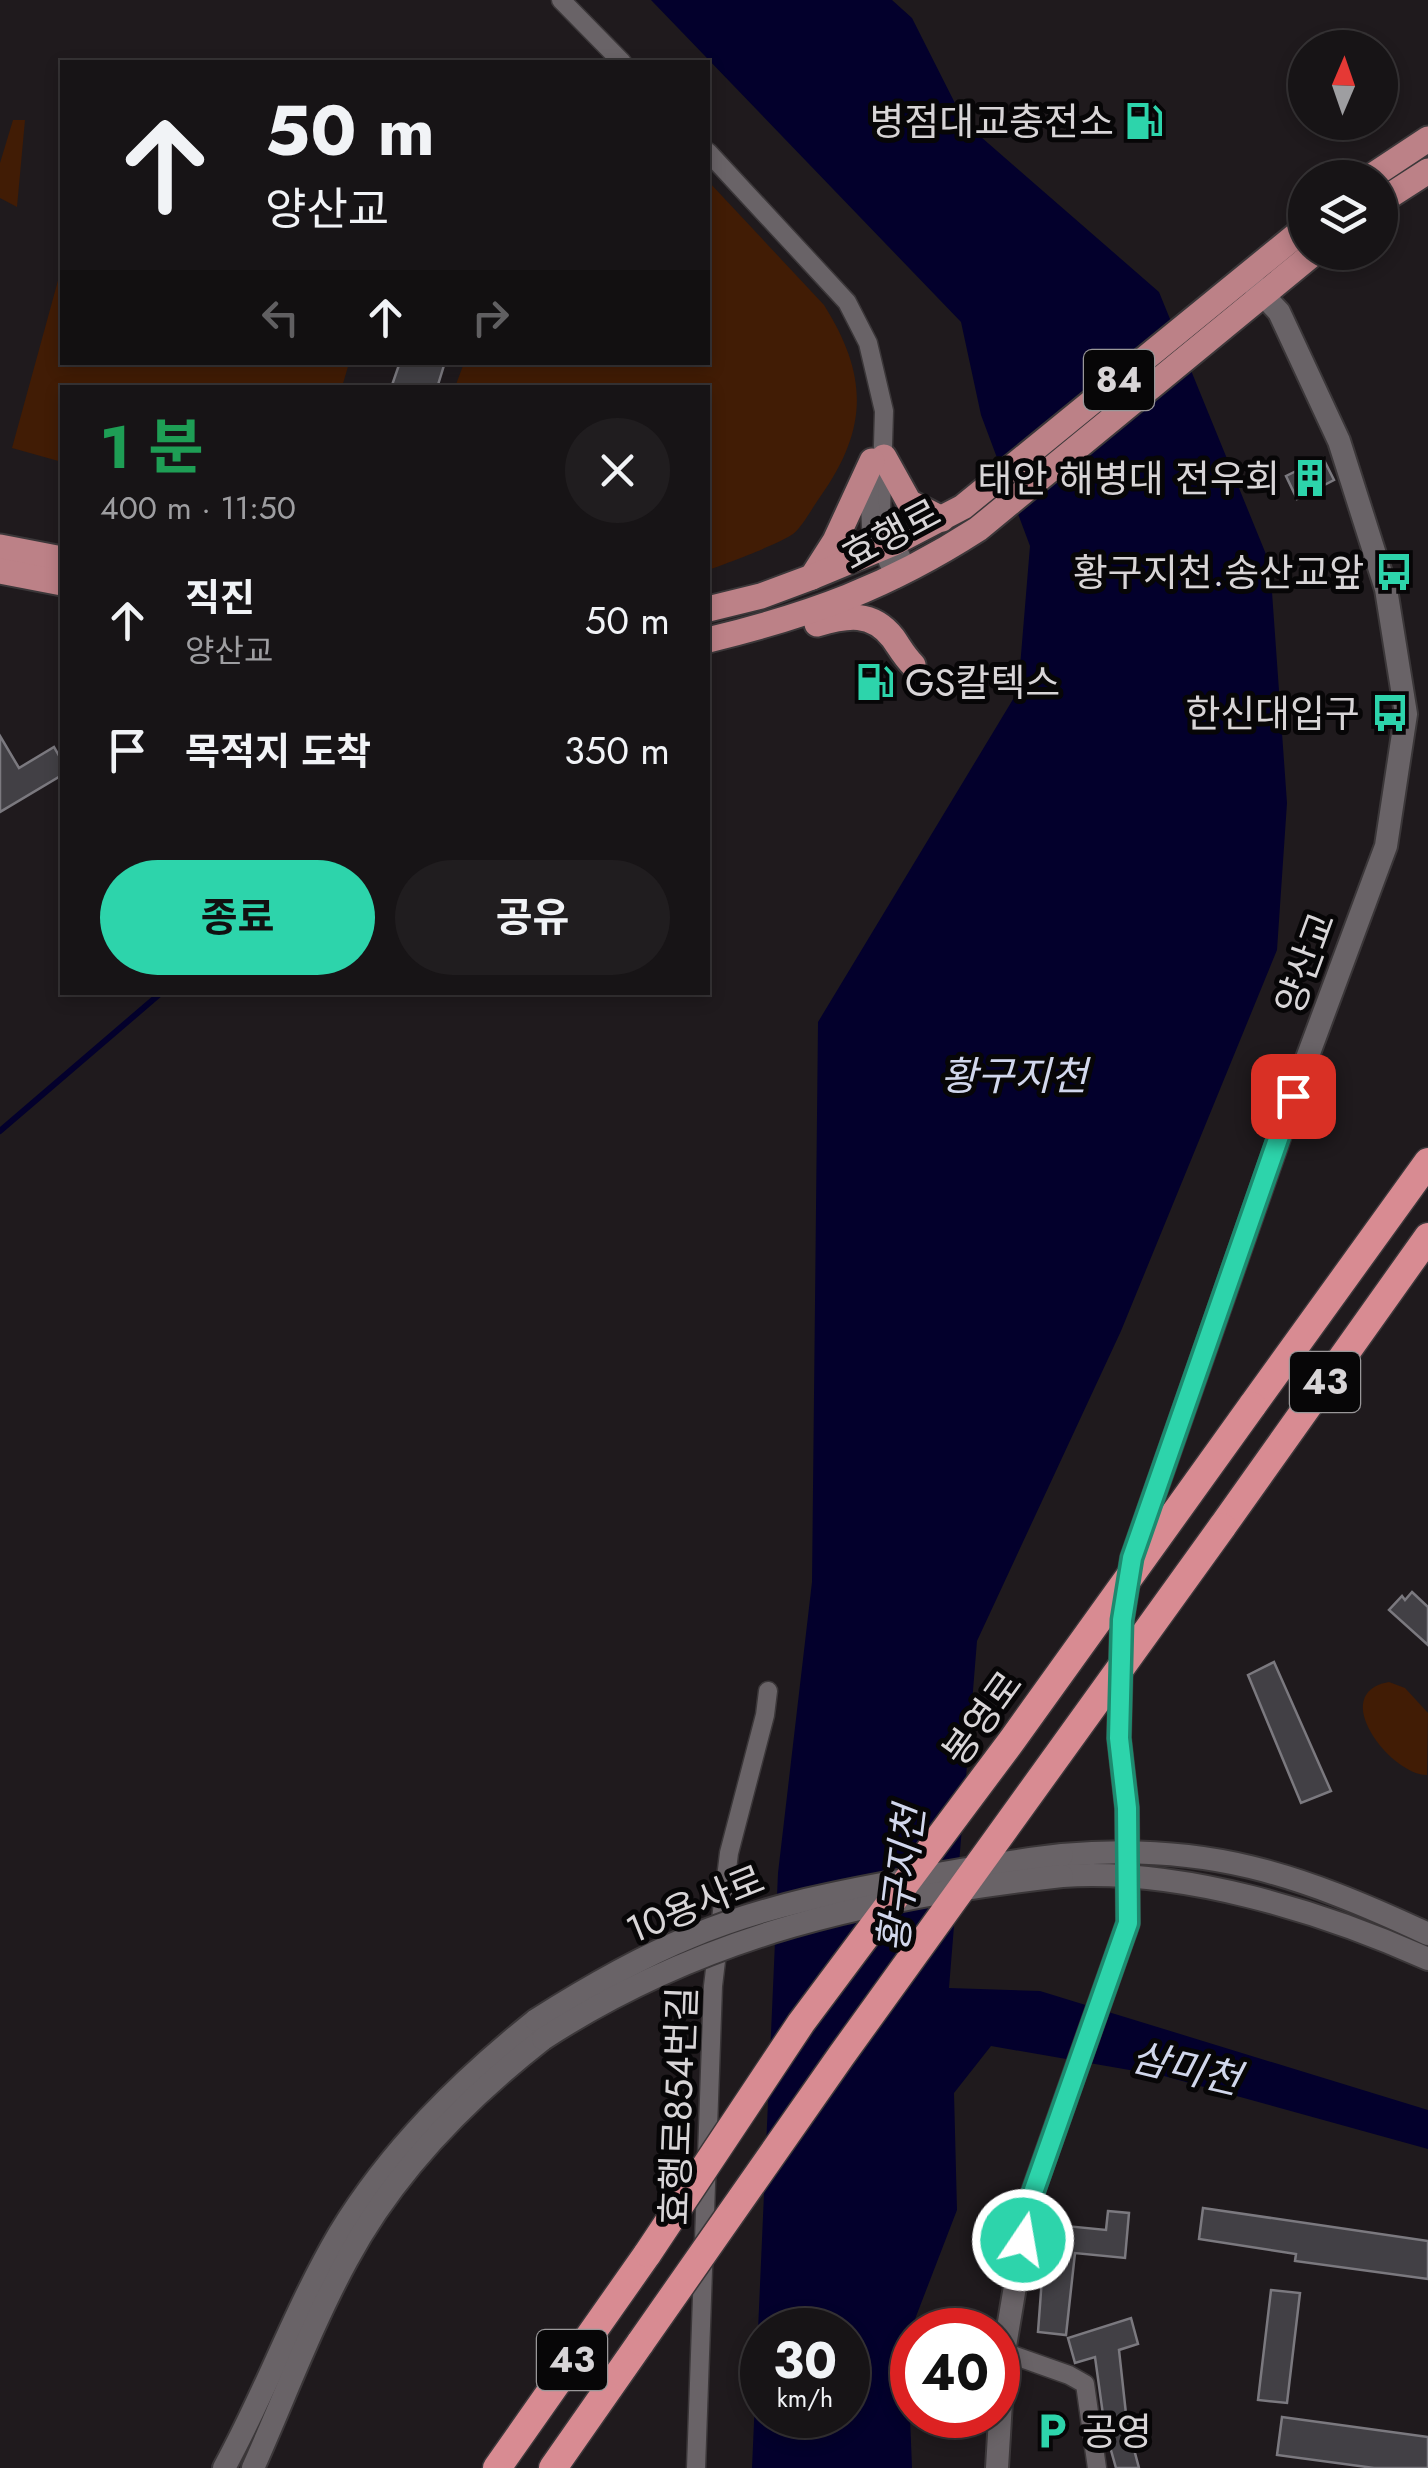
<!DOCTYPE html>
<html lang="ko">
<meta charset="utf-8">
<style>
body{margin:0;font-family:Jost,"Noto Sans KR",sans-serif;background:#201d1f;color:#f1f3f6;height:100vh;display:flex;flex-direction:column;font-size:38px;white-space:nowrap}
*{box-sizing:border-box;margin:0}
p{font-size:32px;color:#9e9ea1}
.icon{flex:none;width:55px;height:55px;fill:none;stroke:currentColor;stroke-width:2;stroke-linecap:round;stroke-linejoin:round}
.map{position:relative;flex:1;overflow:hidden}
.panel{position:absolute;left:60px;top:385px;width:650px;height:610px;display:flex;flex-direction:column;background:#171416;border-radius:0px;box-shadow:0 5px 15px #0003,0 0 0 2px #363335}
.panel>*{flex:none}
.hud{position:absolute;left:60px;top:60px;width:650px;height:305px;border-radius:0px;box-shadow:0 5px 15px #0003,0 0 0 2px #363335;background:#171416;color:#f1f3f6;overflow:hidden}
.needle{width:65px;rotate:2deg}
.buttons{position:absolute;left:1288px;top:30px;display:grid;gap:20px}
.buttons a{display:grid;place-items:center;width:110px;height:110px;border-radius:50%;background:#171416;box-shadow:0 5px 15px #0003,0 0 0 2px #363335;font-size:50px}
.speed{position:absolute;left:740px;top:2308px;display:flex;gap:20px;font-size:50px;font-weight:700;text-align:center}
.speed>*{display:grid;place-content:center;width:130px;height:130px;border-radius:50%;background:#171416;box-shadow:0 5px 15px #0003,0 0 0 2px #363335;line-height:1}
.speed small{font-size:25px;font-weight:400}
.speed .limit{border:15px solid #d22;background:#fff;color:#111}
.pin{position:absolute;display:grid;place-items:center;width:85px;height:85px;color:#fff;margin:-42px;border-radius:20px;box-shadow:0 5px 15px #0006}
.me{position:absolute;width:110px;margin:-55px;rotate:12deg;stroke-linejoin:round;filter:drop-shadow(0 0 8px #0008)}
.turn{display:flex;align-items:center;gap:35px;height:210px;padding:0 40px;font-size:45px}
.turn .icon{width:130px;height:130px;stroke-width:2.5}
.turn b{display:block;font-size:70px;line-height:85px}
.lanes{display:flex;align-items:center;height:95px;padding:0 40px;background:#0003;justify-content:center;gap:50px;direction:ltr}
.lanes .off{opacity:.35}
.round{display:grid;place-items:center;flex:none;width:105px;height:105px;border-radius:52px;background:#201d1f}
.summary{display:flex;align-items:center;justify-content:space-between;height:170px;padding:0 40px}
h1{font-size:60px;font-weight:700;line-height:75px;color:#1e9e55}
.primary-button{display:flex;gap:20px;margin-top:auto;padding:20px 40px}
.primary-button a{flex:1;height:115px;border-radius:60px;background:#2dd4ab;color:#111;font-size:40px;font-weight:700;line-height:115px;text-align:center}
.primary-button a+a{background:#201d1f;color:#f1f3f6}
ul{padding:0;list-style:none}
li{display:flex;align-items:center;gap:30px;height:130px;padding:0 40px}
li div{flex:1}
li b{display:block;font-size:38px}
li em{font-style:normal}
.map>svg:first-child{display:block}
.green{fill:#411c05}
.water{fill:#03002c;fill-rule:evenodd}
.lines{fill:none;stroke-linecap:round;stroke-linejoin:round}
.stream{stroke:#03002c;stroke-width:6}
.building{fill:#424045;stroke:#7b797f;stroke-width:2.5}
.minor-casing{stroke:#3b3739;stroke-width:21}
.tertiary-casing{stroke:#3b3739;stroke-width:26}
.primary-casing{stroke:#3b3739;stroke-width:29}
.trunk-casing{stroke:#3b3739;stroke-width:31}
.minor{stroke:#696367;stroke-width:18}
.tertiary{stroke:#696367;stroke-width:22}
.primary{stroke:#bc8187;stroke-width:25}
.trunk{stroke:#d88b92;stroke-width:28}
.tertiary-bridge-casing{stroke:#3b3739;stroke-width:26;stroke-linecap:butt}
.trunk-bridge-casing{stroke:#3b3739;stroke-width:31;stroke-linecap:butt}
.tertiary-bridge{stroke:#696367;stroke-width:22}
.trunk-bridge{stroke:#d88b92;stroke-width:28}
.route-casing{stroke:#1d8a6f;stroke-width:25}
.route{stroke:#2dd4ab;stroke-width:18}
.labels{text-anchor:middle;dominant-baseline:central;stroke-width:10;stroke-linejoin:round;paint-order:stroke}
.shield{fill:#070607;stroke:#999799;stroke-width:2.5}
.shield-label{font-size:35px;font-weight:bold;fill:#d8d5d7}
.poi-label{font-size:38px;fill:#d8d5d7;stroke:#070607;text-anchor:end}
.street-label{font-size:38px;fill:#d8d5d7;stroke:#070607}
.water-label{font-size:40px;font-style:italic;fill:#d1d7ec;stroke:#070607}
</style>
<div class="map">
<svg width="1428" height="2468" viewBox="0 0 1428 2468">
<rect width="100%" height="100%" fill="#1f1a1d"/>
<!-- green -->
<g class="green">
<polygon points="13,120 25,120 17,207 0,198 0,163"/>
<path d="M708,181L824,305C868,375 869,428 820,497C812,508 803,526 793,534C779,544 725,564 708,570V388L455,387L464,363L708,362Z"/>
<polygon points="62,266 62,362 349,363 342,387 62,388 62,462 12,448"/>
<path d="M1389,1682L1405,1688L1428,1713L1427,1775C1392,1776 1326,1693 1389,1682Z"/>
</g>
<!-- water -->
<path class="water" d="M651,0H892L912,18L965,123L1159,292L1270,564L1287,803L1277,950L1121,1331L977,1641L949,1988L1040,1991L1428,2110V2149L1164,2076L991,2046L954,2093L957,2210L907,2340L912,2468H752L778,1873L812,1582L818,1022L1018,691L1030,546L981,415L961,322ZM762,2330H848V2415H762Z"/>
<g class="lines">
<!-- stream -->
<polyline class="stream" points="0,1131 162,992"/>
</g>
<!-- building -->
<g class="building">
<polygon points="400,362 445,362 437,388 391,388"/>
<polygon points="1323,458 1334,480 1297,499 1286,476"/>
<polygon points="0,736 19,768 54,747 62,761 62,775 0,812"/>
<polygon points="1412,1592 1428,1607 1428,1645 1389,1610 1402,1596 1405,1600"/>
<polygon points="1274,1662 1331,1791 1301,1803 1248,1675"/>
<polygon points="1203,2208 1428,2241 1428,2279 1295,2261 1296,2254 1199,2239"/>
<polygon points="1108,2211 1129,2213 1125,2258 1075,2253 1066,2335 1038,2332 1046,2224 1106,2230"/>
<polygon points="1271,2290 1300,2293 1287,2403 1258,2400"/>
<polygon points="1131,2318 1138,2344 1119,2350 1127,2423 1139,2468 1116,2468 1105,2429 1095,2357 1075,2363 1068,2338"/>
<polygon points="1282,2417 1428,2437 1428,2468 1374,2468 1277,2455"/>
</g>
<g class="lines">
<!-- minor casing -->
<g class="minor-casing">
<g id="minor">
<polyline points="561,0 622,62"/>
<polyline points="708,152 847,302 868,343 884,411 881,512 908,572"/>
<polyline points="869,483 871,526 896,579"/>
<polyline points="1004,2352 1069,2375 1085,2384 1097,2468"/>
<polyline points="696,2468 713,1986 729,1853 765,1715 768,1691"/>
</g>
</g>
<!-- tertiary casing -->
<g class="tertiary-casing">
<g id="tertiary">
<path d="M1062,1855C1206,1842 1299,1874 1428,1934"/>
<path d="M1062,1876C1181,1868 1321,1911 1428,1959"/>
<path d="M224,2468C266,2392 295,2309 339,2234C390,2150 460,2081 536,2020"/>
<path d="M253,2468C284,2399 311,2326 347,2260C394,2172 465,2100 543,2039"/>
<polyline points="997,2468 1004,2352 1029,2203 1128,1923 1127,1808 1119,1738 1122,1620 1132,1558 1306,1061 1386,846 1406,714 1386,589 1339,441 1279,312 1252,283"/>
</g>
</g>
<!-- primary casing -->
<g class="primary-casing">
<g id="primary">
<polyline points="1369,178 1428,139"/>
<polyline points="1380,202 1428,171"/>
<polyline points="884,457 909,502 942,519"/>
<polyline points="0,547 62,559"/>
<polyline points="0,571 62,583"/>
<polyline points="812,577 835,541 872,461"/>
<polyline points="708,609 761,596 812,577 894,543 963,507 1305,228"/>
<path d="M817,624C847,615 872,611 893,638C900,648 904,656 913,665"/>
<path d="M708,640C811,615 888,587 978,529L1315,252"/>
</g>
</g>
<!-- trunk casing -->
<g class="trunk-casing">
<g id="trunk">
<polyline points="1252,1406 1428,1162"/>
<polyline points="1222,1527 1428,1237"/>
<polyline points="497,2468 648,2253"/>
<polyline points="553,2468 641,2342"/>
</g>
</g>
<!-- minor -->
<use href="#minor" class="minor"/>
<!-- tertiary -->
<use href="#tertiary" class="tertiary"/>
<!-- primary -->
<use href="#primary" class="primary"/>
<!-- trunk -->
<use href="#trunk" class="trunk"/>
<!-- tertiary-bridge casing -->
<g class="tertiary-bridge-casing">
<g id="tertiary-bridge">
<path d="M536,2020C585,1989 636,1959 690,1937C766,1905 846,1890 926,1876C972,1868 1016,1860 1062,1855"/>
<path d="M543,2039C704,1934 874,1897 1062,1876"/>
</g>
</g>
<!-- trunk-bridge casing -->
<g class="trunk-bridge-casing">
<g id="trunk-bridge">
<polyline points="648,2253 801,2023 1013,1739 1252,1406"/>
<polyline points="641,2342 841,2056 1222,1527"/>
</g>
</g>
<!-- tertiary-bridge -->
<use href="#tertiary-bridge" class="tertiary-bridge"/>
<!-- trunk-bridge -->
<use href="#trunk-bridge" class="trunk-bridge"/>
</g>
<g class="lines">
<!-- route casing -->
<g class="route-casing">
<polyline id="route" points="1023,2240 1029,2204 1128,1923 1127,1808 1119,1738 1122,1620 1132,1558 1293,1096"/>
</g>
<!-- route -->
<use href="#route" class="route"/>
</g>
<!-- icons -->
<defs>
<g id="fuel-bare" transform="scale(3)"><path d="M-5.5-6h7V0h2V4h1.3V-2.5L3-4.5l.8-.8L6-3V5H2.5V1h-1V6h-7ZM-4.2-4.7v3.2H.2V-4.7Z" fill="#2dd4ab" stroke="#070607" stroke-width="2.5" paint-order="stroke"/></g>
<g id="building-bare" transform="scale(3)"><path d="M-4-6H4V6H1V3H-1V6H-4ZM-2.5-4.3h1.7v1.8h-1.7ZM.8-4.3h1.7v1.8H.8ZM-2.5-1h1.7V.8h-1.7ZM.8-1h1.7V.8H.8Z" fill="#2dd4ab" stroke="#070607" stroke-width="2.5" paint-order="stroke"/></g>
<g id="bus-bare" transform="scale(3)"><path d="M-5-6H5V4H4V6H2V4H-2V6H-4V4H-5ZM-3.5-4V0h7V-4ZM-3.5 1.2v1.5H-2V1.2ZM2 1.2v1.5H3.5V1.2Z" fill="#2dd4ab" stroke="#070607" stroke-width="2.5" paint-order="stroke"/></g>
<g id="parking-bare" transform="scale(3)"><path d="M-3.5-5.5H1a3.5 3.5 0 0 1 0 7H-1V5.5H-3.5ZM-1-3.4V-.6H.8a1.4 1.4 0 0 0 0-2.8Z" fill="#2dd4ab" stroke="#070607" stroke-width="2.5" paint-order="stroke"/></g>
</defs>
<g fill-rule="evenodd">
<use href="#fuel-bare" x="1144" y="121"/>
<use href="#building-bare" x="1310" y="478"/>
<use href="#bus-bare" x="1394" y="572"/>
<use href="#fuel-bare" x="875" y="682"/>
<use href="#bus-bare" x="1390" y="713"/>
<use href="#parking-bare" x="1052" y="2431"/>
</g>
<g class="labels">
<!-- shield labels -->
<g class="shield">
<rect x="1084" y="350" width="70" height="60" rx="8"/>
<rect x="1290" y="1352" width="70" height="60" rx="8"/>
<rect x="537" y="2330" width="70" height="60" rx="8"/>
</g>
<g class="shield-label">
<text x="1119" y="380">84</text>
<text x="1325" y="1382">43</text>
<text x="572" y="2360">43</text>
</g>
<!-- poi labels -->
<g class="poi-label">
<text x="1114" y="121">병점대교충전소</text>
<text x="1280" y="478">태안 해병대 전우회</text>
<text x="1364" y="572">황구지천.송산교앞</text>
<text x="905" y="682" text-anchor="start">GS칼텍스</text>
<text x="1360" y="713">한신대입구</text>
<text x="1082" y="2431" text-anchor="start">공영</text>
</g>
<!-- street labels -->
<g class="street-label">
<text transform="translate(891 534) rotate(-28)">효행로</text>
<text transform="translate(1305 963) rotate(-70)">양산교</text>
<text transform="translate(982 1718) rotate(-54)">봉영로</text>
<text transform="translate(695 1904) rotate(-22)">10용사로</text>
<text transform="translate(678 2106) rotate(-88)">효행로854번길</text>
</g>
<!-- water labels -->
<g class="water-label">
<text x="1014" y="1076">황구지천</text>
<text transform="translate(901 1879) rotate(-83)">황구지천</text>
<text transform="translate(1186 2068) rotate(13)">삼미천</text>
</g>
</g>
</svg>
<div class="buttons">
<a><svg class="needle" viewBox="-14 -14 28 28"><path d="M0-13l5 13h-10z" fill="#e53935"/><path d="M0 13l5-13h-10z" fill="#9e9ea1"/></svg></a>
<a><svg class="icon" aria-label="layers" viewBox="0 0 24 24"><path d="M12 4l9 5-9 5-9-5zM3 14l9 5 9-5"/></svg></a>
</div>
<div class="speed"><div>30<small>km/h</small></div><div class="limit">40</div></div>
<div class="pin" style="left:1293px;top:1096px;background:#d93025"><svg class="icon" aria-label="arrive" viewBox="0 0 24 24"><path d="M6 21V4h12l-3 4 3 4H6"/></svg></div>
<svg class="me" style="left:1023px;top:2240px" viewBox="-20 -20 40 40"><circle r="17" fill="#2dd4ab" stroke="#fff" stroke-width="3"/><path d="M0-11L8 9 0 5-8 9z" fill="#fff"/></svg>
<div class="hud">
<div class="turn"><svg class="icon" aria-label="ahead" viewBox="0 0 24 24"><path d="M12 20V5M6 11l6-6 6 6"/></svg><div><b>50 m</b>양산교</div></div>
<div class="lanes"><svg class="icon off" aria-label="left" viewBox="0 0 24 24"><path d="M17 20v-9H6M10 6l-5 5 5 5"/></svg><svg class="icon" aria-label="ahead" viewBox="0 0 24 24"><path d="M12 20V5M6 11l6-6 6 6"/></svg><svg class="icon off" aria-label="right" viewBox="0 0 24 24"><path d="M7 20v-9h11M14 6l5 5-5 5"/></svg></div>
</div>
<section class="panel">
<div class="summary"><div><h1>1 분</h1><p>400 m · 11:50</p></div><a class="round"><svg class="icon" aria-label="close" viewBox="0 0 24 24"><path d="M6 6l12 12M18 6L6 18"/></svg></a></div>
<ul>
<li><svg class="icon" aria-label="ahead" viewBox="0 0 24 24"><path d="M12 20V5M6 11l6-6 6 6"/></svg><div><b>직진</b><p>양산교</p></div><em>50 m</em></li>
<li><svg class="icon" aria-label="arrive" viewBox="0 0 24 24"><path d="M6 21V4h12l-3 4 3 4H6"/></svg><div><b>목적지 도착</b></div><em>350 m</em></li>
</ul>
<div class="primary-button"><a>종료</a><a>공유</a></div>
</section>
</div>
